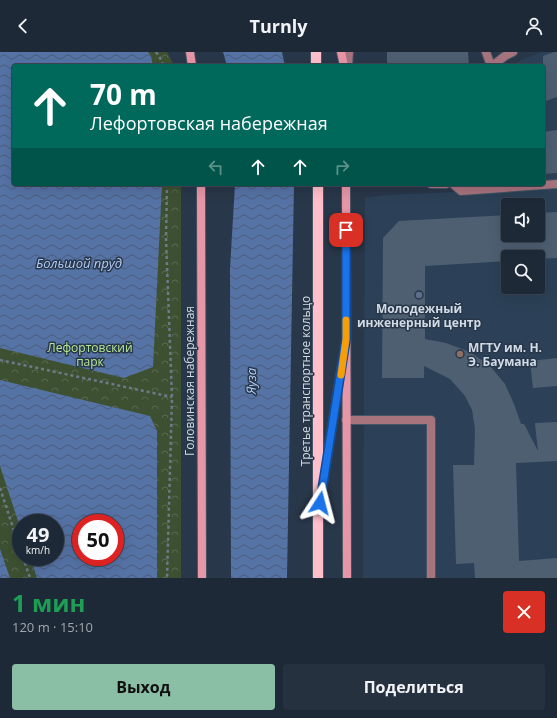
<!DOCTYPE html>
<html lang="ru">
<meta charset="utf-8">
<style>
body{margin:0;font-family:"Open Sans",sans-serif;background:#26313f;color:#f1f3f6;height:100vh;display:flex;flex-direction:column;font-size:15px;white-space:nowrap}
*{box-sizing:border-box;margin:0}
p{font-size:13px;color:#a1a6ad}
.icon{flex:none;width:22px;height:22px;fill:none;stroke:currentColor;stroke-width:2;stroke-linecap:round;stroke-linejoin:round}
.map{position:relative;height:526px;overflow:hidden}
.details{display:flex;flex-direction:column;background:#1e2937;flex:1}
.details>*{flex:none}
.guide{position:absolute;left:12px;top:12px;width:533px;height:122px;border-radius:4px;box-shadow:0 4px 16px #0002,0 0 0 1px #3c4552;background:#00695c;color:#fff;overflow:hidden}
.tools{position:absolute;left:501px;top:146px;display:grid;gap:8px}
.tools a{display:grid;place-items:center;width:44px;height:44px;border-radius:4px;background:#1e2937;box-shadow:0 4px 16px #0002,0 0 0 1px #3c4552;font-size:20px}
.speed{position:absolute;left:12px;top:462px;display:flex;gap:8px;font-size:20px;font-weight:700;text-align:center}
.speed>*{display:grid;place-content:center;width:52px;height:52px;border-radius:50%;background:#1e2937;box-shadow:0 4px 16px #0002,0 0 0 1px #3c4552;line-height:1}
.speed small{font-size:10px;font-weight:400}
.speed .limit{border:6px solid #d22;background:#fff;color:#111}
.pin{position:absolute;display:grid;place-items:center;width:34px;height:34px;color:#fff;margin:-17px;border-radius:8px;box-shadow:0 2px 6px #0006}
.me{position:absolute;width:44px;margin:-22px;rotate:9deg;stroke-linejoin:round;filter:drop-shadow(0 0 3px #0008)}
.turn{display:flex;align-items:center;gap:14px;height:84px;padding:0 12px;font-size:18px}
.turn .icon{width:52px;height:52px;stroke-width:2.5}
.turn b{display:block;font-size:28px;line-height:34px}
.lanes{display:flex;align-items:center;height:38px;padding:0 12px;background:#0003;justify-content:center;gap:20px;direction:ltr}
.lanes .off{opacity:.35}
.round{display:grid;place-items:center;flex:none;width:42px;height:42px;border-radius:4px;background:#26313f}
.headline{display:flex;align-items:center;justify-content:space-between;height:68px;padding:0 12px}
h1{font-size:24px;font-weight:700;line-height:30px;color:#1e9e55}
.action{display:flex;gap:8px;margin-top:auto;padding:8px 12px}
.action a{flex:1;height:46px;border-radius:4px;background:#8abfa5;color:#111;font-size:16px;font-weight:700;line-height:46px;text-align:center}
.action a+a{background:#26313f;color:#f1f3f6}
header{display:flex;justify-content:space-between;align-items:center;height:52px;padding:0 12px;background:#1e2937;font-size:18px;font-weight:700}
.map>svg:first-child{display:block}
.built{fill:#2c4157;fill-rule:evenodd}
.forest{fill:url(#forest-crowns);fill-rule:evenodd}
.water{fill:url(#water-waves);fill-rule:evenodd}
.building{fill:#4e5f72}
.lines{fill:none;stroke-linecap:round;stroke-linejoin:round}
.service-casing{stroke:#465565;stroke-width:10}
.minor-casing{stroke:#465565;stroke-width:10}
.tertiary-casing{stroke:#465565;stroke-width:10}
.secondary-casing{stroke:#465565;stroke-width:10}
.primary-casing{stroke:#465565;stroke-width:12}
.path{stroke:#6d7a89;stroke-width:2.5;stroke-dasharray:3 3;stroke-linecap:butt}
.service{stroke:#a7747e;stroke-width:8}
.minor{stroke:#a7747e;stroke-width:8}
.tertiary{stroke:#a7747e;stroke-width:8}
.secondary{stroke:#e796a7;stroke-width:8}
.primary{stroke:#ffbfcb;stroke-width:10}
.route-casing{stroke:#114b97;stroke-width:10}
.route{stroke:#1a73e8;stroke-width:7}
.slow{stroke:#f59e0b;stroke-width:7}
.service-dot{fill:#5c6f8a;stroke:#283749;stroke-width:1.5}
.education-dot{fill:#8d6e63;stroke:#283749;stroke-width:1.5}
.labels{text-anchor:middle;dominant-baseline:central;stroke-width:3;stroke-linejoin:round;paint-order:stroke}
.poi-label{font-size:12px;font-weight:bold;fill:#d1dbe6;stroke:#283749}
.park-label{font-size:12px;fill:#b6e899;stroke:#283749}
.street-label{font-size:12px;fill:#d1dbe6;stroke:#283749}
.water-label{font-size:13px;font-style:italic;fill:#b2ccf9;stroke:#283749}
</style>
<header><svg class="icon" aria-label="back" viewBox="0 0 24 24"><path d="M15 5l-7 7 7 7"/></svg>Turnly<svg class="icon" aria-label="person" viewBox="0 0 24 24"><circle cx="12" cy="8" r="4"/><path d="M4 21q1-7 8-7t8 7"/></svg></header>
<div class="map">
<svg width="557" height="526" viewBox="0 0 557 526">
<defs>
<pattern id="forest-crowns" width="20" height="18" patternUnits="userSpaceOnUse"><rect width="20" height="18" fill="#3d5132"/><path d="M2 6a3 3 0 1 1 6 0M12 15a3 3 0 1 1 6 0" fill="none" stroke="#586950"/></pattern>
<pattern id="water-waves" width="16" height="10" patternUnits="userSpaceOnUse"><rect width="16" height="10" fill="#5673a6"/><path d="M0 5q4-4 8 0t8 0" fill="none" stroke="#4c5d7a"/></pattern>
</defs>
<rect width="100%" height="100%" fill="#283749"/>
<!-- built -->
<path class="built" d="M542,0H557V526H363L365,146L386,143L457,140L461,139L467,132H543V14H512L521,8ZM508,153H538V183H508ZM508,205H538V235H508Z"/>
<!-- forest -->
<path class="forest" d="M0,0H167L174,13V14H14V132H181V526H0ZM21,471H55V505H21ZM81,471H115V505H81Z"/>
<!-- water -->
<g class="water">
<polygon points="0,0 148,0 151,4 153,14 14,14 14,132 162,132 153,315 124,326 0,296"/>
<polygon points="223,0 282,0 285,14 227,14"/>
<polygon points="235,132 294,132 287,526 231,526 230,217"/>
<path d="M0,328L150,364L157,379V526H37L30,505H55V471H21V478L0,414ZM81,471H115V505H81Z"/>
<polygon points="0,497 10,526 0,526"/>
</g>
<!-- building -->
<g class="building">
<polygon points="387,0 468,0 469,14 387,14"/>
<polygon points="554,0 557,0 557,45 543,50 543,4"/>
<polygon points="557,78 557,121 543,122 543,80"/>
<polygon points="557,160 557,206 538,207 538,205 508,205 508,209 425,214 425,287 446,291 470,300 490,314 505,332 514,352 521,372 524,372 538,399 535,371 557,370 557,409 516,411 519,509 557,506 557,526 475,526 474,511 456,512 453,413 474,413 475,377 472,358 465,344 450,327 424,314 424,326 382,326 383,186 399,169 508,163 508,183 538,183 538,161"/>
<polygon points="557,306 557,334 533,336 530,309"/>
</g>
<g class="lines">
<!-- service casing -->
<g class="service-casing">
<g id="service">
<polyline points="486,0 491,14"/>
<polyline points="453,132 461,139 557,132"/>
<polyline points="346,368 431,368 431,526"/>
</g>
</g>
<!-- minor casing -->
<g class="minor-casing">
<g id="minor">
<polyline points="492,14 505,4 513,0"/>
<polyline points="431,132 446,132"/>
</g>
</g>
<!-- tertiary casing -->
<g class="tertiary-casing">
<polyline id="tertiary" points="348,14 349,0"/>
</g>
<!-- secondary casing -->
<g class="secondary-casing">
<g id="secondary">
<polyline points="190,0 192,14"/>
<polyline points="341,0 344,14"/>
<polyline points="201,132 202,526"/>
<polyline points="346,132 347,526"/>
<polyline points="321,444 342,312"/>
</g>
</g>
<!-- primary casing -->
<g class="primary-casing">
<g id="primary">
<polyline points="316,0 316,14"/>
<polyline points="318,526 318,132"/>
</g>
</g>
<!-- path -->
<g class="path">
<polyline points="156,0 162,9 163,14"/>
<polyline points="167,132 166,187 172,345 167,526"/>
<polyline points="0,308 172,345"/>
<polyline points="0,436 21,500"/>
<polyline points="23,505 30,526"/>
</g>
<!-- service -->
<use href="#service" class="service"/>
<!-- minor -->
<use href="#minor" class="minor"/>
<!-- tertiary -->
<use href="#tertiary" class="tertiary"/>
<!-- secondary -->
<use href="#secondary" class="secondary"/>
<!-- primary -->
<use href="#primary" class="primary"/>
</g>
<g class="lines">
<!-- route casing -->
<g class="route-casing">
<polyline id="route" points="320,451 346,287 346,178"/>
</g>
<!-- route -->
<use href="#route" class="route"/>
<!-- slow -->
<polyline class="slow" points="341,323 346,287 346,268"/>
</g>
<!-- markers -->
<circle class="service-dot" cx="419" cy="243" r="4"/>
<circle class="education-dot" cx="460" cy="302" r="4"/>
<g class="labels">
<!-- poi labels -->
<g class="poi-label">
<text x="419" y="256">Молодежный<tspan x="419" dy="14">инженерный центр</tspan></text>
<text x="468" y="295" text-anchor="start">МГТУ им. Н.<tspan x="468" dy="14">Э. Баумана</tspan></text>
</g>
<!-- park labels -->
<g class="park-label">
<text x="90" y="295">Лефортовский<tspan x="90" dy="14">парк</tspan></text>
</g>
<!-- street labels -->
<g class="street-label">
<text transform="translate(189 329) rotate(-90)">Головинская набережная</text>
<text transform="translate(305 329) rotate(-90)">Третье транспортное кольцо</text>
</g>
<!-- water labels -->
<g class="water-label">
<text x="79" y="211">Большой пруд</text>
<text transform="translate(251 329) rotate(-89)">Яуза</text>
</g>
</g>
</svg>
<div class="tools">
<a><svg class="icon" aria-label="sound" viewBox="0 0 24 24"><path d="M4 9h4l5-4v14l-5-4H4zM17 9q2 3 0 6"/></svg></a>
<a><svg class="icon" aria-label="search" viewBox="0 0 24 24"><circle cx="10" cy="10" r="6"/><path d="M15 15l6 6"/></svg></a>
</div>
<div class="speed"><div>49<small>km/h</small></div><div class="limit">50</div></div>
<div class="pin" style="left:346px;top:178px;background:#d93025"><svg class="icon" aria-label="arrive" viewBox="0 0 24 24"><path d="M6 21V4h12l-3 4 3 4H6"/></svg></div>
<svg class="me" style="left:320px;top:451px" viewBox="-20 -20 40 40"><path d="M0-17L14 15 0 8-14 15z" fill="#1a73e8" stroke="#fff" stroke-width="4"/></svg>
<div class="guide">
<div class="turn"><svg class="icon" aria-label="ahead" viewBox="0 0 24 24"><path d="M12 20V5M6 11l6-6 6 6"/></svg><div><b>70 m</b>Лефортовская набережная</div></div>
<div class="lanes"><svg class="icon off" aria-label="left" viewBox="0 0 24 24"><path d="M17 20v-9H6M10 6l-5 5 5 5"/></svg><svg class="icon" aria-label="ahead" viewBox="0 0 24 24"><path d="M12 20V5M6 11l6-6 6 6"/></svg><svg class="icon" aria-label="ahead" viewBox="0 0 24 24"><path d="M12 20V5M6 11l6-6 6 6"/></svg><svg class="icon off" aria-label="right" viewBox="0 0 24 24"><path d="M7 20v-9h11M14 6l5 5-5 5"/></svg></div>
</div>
</div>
<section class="details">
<div class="headline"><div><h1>1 мин</h1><p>120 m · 15:10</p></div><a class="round" style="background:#d93025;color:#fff"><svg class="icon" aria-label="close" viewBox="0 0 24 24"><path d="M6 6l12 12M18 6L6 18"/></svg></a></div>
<div class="action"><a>Выход</a><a>Поделиться</a></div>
</section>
